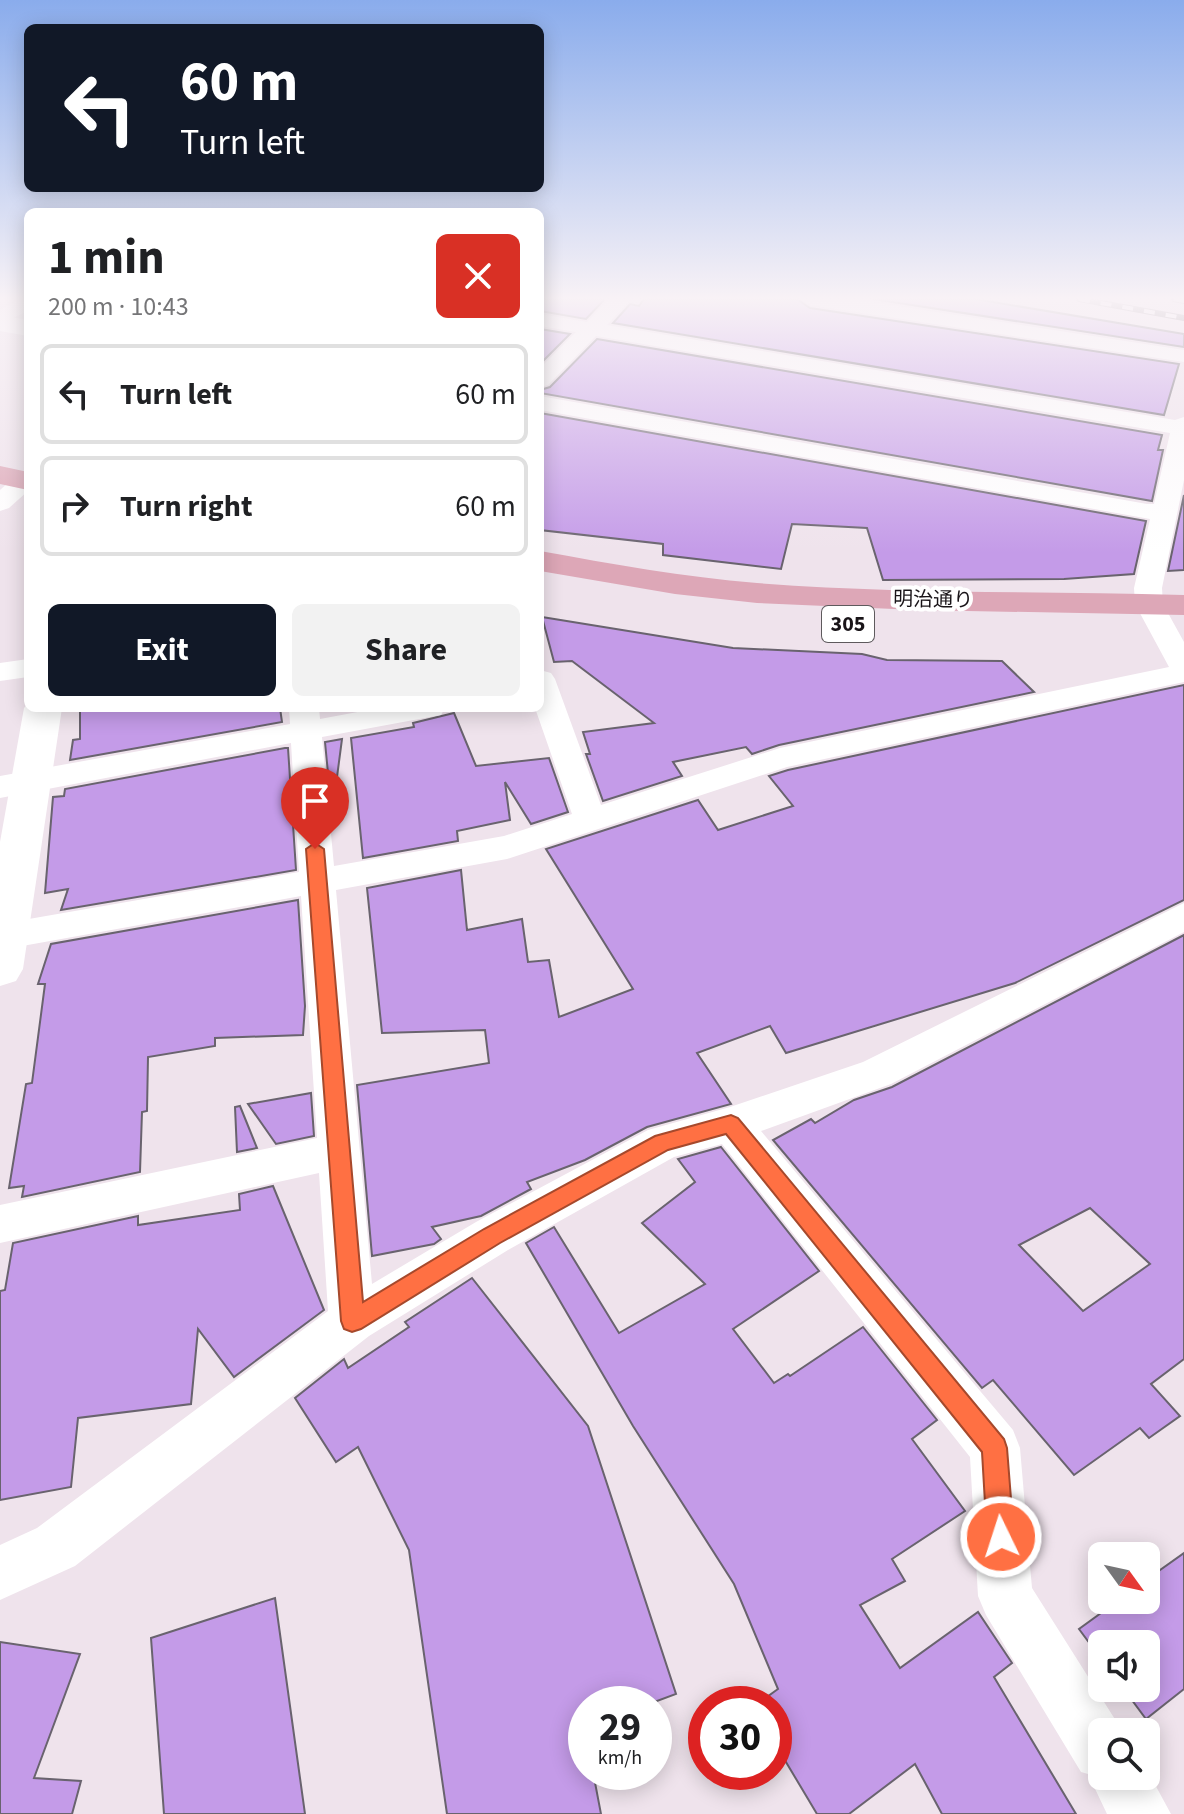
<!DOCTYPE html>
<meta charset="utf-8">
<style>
body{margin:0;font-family:"Source Sans 3","Noto Sans JP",sans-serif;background:#f2f2f2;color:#202124;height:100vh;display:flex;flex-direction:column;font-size:30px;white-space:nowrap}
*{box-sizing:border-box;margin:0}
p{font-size:26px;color:#757577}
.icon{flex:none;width:44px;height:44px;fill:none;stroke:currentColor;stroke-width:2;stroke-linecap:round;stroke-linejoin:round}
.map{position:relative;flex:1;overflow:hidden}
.panel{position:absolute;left:24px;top:208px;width:520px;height:504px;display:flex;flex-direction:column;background:#fff;border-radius:12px;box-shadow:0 4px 20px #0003}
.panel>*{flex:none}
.banner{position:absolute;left:24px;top:24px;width:520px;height:168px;border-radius:12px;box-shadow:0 4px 20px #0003;background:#111827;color:#fff;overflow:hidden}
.needle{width:52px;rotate:123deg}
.tools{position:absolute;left:1088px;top:1542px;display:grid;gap:16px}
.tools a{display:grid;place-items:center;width:72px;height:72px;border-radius:12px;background:#fff;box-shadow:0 4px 20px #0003;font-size:40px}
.speed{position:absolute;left:568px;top:1686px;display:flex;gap:16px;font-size:40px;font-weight:700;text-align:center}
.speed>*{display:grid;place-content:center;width:104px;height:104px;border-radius:50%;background:#fff;box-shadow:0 4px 20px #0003;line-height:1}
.speed small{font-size:20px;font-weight:400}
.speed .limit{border:12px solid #d22;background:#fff;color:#111}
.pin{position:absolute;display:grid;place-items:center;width:68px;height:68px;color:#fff;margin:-82px -34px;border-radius:50% 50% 50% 0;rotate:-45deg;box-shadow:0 0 8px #0007}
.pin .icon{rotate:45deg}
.me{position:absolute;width:88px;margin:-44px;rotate:356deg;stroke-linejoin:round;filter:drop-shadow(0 0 6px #0008)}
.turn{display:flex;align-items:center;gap:28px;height:168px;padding:0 24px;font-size:36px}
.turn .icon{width:104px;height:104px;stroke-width:2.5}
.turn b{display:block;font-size:56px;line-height:68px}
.round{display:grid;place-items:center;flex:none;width:84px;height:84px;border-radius:12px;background:#f2f2f2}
.head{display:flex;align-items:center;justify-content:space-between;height:136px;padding:0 24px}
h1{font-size:48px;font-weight:700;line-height:60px}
.action{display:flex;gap:16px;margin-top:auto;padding:16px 24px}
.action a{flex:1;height:92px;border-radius:12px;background:#111827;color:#fff;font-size:32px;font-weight:700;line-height:92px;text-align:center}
.action a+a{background:#f2f2f2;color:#202124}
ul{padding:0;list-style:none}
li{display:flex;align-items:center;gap:24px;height:100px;margin:0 16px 12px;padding:0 8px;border:4px solid #e0e0e0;border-radius:12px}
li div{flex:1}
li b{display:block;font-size:30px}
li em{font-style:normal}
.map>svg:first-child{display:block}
.building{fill:#c49be8;stroke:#69636e;stroke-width:2;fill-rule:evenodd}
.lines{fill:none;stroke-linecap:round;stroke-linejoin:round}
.minor{fill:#fff;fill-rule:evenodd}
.tertiary{fill:#fff;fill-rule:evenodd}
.primary{fill:#dda7b7;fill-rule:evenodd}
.rail-casing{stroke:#5f585d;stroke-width:6}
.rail{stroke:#fff;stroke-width:4;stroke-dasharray:11;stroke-linecap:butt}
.route{fill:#ff7043;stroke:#a6492c;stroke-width:2}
.labels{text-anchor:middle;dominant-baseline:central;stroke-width:8;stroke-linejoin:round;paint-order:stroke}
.far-street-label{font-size:20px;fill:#191418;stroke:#fff}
.shield{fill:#fff;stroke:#5e5a5d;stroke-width:2}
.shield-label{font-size:22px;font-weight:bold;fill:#191418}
</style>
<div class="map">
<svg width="1184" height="1814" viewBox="0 0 1184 1814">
<rect width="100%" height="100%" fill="#efe3ec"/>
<!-- building -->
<g class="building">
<polygon points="540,299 600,299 604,300 586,319 540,311"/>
<polygon points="644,299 797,299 810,308 1179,364 1164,415 613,323 630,304 639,306"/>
<polygon points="873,299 975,299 1184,334 1184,347"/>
<polygon points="540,329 570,334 540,364"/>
<polygon points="597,339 1162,435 1158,450 1163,450 1152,501 540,393 540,390 550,387"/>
<polygon points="540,413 1146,521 1134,574 1064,579 883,580 867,528 792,524 781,569 663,555 663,544 540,530"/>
<polygon points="1184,495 1184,570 1168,571"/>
<polygon points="542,617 733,648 862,654 887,660 1002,661 1034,692 779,745 752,754 746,747 673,762 682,776 603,801 586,754 590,754 583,732 654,723 572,661 554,662"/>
<polygon points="1184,685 1184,900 1015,983 786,1053 770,1026 697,1053 731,1104 647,1127 585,1160 527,1182 531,1189 481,1216 432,1227 441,1239 434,1244 372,1256 357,1085 489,1063 485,1030 382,1033 367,888 461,870 467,930 522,919 528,962 549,960 559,1017 633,989 546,849 698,800 718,830 793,806 769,776 788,770"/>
<polygon points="80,708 280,708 282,722 70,760 73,740 80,739"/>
<polygon points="454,713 476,766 549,758 568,812 531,824 505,782 510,820 457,831 458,841 363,858 351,738 414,727 413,723"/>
<polygon points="342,739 332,815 325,742"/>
<polygon points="285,748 288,748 296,870 61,910 68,889 45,893 53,797 64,796 65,789"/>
<polygon points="298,900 305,1006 303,1035 215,1038 215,1046 148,1057 147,1111 142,1112 140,1172 22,1197 24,1186 9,1188 26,1084 32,1083 45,984 38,984 51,944"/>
<path d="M1184,935V1359L1151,1384L1180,1416L1149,1438L1140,1428L1074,1475L993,1380L982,1388L773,1140L811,1119L815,1123L854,1100L892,1087ZM1090,1208L1150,1264L1083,1311L1019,1245Z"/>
<polygon points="311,1093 314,1136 276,1144 248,1104"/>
<polygon points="240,1106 257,1148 237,1152 235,1107"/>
<polygon points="721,1147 819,1271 733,1329 774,1383 788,1374 790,1376 863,1327 937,1420 912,1439 965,1511 892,1559 905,1581 860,1605 900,1668 978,1612 1012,1663 994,1677 1076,1814 942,1814 915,1764 849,1814 817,1814 777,1747 784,1742 774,1726 774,1704 760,1702 778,1689 734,1584 633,1426 526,1243 554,1227 619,1333 705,1284 642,1223 695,1182 678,1159"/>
<polygon points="273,1186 324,1310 234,1377 198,1329 191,1404 78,1418 71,1487 0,1500 0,1291 5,1290 13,1243 138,1216 138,1225 240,1210 239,1194"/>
<polygon points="472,1278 588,1426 676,1694 649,1704 586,1704 586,1772 593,1772 601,1814 447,1814 409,1550 358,1447 336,1462 295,1398 344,1359 348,1368 409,1327 405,1322"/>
<polygon points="1184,1553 1184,1689 1146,1719 1123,1688 1146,1688 1146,1644 1102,1644 1102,1660 1079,1629 1119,1600 1146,1600 1146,1580"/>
<polygon points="275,1598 305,1814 164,1814 151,1638"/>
<polygon points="0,1642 80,1654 34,1778 81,1781 72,1814 0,1814"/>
</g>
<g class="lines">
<!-- minor -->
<g class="minor">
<polygon points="20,299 28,299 28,311 0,324 0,310"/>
<polygon points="609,299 631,299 607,325 1175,420 1184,417 1184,480 1162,588 1163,604 1184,642 1184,682 787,767 507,859 336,890 372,1284 476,1222 648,1130 730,1107 863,1062 1184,903 1184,932 891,1084 761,1131 1013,1430 1020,1448 1032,1588 1123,1732 1102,1732 1102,1776 1146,1776 1146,1768 1171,1814 1107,1814 1088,1774 1081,1772 986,1615 978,1596 970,1457 722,1144 674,1157 508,1250 369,1336 75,1566 0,1600 0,1545 37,1528 328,1311 319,1173 0,1243 0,1205 317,1138 301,896 0,950 0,924 299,872 291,743 0,798 0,776 290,724 289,708 319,708 320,719 379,708 445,708 441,715 430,717 322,737 334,866 504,836 572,814 535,708 540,708 540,670 551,673 555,679 601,805 780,748 1169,667 1135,604 1134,588 1150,519 540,410 540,396 1147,504 1154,504 1170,433 596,336 548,385 540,387 540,368 576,332 540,326 540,314 587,322"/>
<polygon points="800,299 851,299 1184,350 1184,362 810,305"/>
<polygon points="28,471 28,491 9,508 0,511 0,490 19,473"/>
<polygon points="28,659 28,677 0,681 0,663"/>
</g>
<!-- tertiary -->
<g class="tertiary">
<polygon points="0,315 28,320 28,336 0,331"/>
<polygon points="28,703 28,708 62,708 23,969 16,981 0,986 0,842 24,708"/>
</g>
<!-- primary -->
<g class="primary">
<polygon points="0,466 28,472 28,490 0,484"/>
<path d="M540,551C612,564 684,577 757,583C899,594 1042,591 1184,595V615L917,610L757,603L675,594L540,571Z"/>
</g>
<!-- rail casing -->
<g class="rail-casing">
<g id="rail">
<polyline points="1079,299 1184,318"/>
<polyline points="1174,299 1184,301"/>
</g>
</g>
<!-- rail -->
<use href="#rail" class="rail"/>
</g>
<!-- sky -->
<linearGradient id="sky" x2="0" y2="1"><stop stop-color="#8aacec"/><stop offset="0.54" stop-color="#f8f2f6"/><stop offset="1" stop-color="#f8f2f6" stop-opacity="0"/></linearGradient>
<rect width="1184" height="553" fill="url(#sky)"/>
<!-- route -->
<polygon class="route" points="315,843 324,849 363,1302 484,1229 655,1136 731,1115 738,1118 1004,1439 1007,1448 1014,1537 1010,1546 1001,1550 991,1546 987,1537 982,1452 726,1134 668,1150 500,1243 361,1329 352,1332 344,1329 341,1321 306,849"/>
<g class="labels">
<!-- far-street labels -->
<g class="far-street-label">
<text transform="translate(933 600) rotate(1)">明治通り</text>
</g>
<!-- shield labels -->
<rect class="shield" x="822" y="606" width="52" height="36" rx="6"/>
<g class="shield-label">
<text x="848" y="624">305</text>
</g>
</g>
</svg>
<div class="tools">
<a><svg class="needle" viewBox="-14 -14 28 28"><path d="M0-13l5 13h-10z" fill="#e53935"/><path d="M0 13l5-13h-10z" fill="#757577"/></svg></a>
<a><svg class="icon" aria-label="sound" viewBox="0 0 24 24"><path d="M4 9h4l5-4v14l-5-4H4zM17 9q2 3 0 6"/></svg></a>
<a><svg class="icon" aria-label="search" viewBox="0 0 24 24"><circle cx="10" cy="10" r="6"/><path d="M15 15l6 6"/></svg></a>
</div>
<div class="speed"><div>29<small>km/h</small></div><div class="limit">30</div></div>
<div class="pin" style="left:315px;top:849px;background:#d93025"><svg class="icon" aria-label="arrive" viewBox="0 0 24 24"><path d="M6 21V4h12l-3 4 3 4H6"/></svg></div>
<svg class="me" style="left:1001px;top:1537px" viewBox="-20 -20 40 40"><circle r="17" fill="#ff7043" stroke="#fff" stroke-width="3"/><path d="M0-11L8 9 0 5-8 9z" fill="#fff"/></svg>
<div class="banner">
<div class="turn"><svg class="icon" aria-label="left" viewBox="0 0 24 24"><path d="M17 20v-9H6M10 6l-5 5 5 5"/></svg><div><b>60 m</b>Turn left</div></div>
</div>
<section class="panel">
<div class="head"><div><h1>1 min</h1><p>200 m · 10:43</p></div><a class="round" style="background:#d93025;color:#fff"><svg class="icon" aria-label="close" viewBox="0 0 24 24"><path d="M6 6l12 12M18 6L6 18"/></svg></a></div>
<ul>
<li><svg class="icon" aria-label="left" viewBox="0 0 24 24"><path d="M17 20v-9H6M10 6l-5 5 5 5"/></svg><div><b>Turn left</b></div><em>60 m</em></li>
<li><svg class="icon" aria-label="right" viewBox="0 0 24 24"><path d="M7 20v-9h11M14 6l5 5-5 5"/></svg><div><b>Turn right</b></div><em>60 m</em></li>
</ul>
<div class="action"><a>Exit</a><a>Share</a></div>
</section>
</div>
